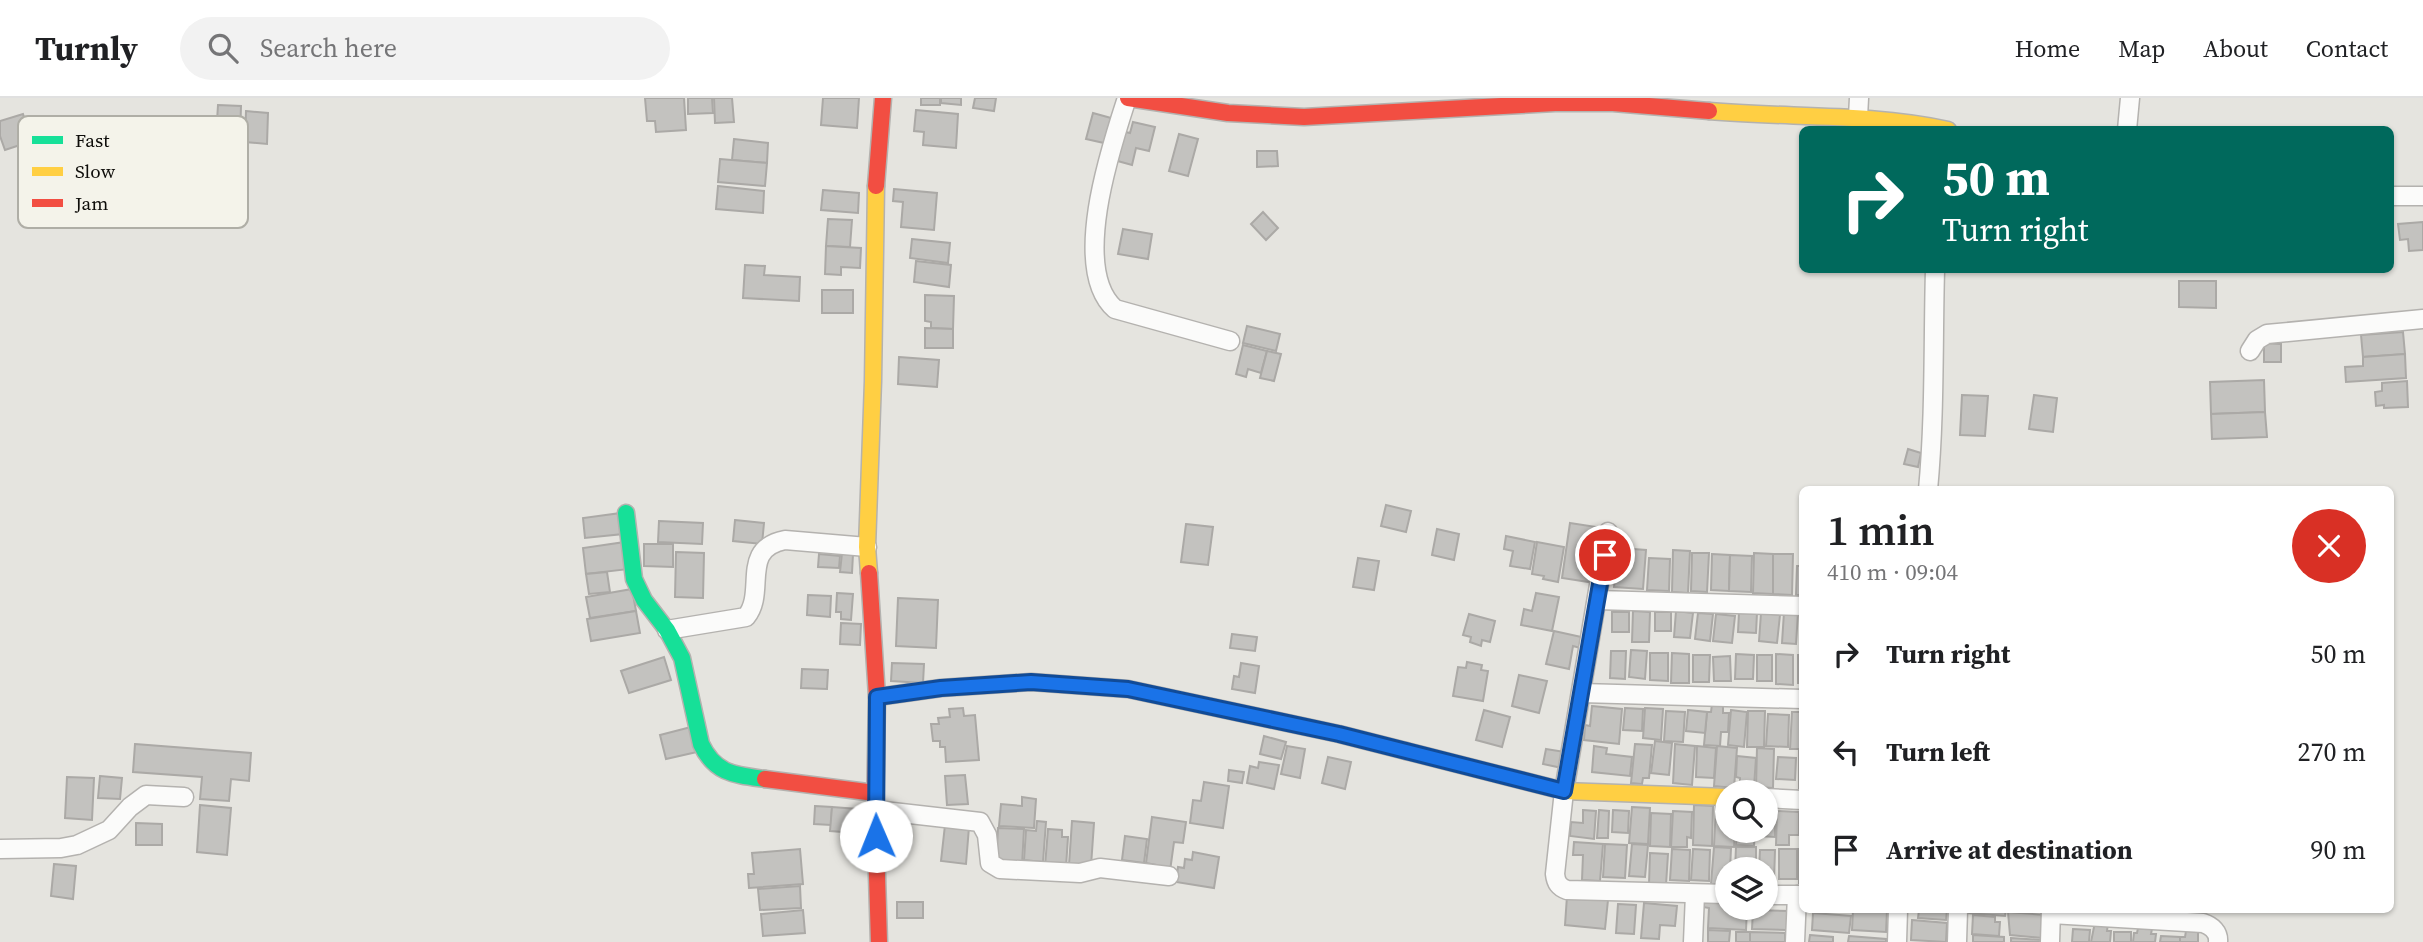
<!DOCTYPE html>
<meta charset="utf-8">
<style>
body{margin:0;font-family:"Source Serif 4",serif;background:#f2f2f2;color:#202124;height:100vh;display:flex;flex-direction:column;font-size:26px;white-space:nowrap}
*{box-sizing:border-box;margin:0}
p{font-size:23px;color:#757577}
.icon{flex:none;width:38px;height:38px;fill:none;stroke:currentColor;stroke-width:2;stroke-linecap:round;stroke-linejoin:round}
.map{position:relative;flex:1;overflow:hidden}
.details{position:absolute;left:1799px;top:388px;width:595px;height:427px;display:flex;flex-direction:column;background:#fff;border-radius:10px;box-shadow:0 2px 5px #0004}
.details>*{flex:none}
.hud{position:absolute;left:1799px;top:28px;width:595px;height:147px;border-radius:10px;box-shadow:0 2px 5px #0004;background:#00695c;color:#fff;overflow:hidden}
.controls{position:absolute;left:1715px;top:682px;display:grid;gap:14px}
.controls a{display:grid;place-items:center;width:63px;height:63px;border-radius:50%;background:#fff;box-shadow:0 2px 5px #0004;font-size:35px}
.pin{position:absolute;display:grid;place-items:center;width:60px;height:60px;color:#fff;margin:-30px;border:4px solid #fff;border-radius:50%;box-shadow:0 2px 7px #0007}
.me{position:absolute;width:77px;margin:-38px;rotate:359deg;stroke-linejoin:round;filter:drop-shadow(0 0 5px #0008)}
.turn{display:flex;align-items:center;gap:24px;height:147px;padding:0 28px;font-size:32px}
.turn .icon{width:91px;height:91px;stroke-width:2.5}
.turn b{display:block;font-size:49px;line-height:60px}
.round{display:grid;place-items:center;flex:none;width:74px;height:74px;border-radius:37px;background:#f2f2f2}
.overview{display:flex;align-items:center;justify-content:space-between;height:119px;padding:0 28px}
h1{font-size:42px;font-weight:600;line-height:52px}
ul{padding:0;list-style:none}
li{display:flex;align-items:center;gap:21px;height:98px;padding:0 28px}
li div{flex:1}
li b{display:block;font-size:26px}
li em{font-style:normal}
header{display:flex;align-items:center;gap:42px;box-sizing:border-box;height:98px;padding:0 35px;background:#fff;border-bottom:2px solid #e0e0e0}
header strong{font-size:33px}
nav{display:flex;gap:38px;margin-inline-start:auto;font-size:24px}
.search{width:490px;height:63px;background:#f2f2f2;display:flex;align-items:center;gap:18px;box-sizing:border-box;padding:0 24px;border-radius:38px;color:#757577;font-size:26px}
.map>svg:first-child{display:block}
.building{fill:#c3c2bf;stroke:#aba9a6;stroke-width:2}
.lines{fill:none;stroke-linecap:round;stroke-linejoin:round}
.street-casing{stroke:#b4b2af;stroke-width:21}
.fast-casing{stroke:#b4b2af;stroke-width:19}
.slow-casing{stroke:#b4b2af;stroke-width:19}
.jam-casing{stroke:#b4b2af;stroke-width:19}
.street{stroke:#fbfbfa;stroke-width:18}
.fast{stroke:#16e098;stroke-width:16}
.slow{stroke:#ffcf43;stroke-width:16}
.jam{stroke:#f24e42;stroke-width:16}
.route-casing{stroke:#114b97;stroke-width:18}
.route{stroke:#1a73e8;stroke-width:12}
.key{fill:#f4f3ea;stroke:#afaea6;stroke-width:2}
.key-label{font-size:19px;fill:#0d0c09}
</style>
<header>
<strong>Turnly</strong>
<div class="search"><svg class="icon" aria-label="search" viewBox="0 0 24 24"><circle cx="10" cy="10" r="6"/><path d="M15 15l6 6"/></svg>Search here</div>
<nav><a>Home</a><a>Map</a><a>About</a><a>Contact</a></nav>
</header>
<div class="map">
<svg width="2423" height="844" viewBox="0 0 2423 844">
<rect width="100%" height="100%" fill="#e5e4df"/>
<!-- building -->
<g class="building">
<polygon points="645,0 684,0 686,32 656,34 655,23 647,23"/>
<polygon points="688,0 712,0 713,15 688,16"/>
<polygon points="714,0 732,0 734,24 715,25"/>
<polygon points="823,0 859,0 857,30 821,27"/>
<rect x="921" y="0" width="19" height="7"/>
<polygon points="941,0 961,0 961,7 941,5"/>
<polygon points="975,0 996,0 994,13 973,10"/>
<polygon points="218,7 241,8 240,40 216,39"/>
<polygon points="916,12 958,16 956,50 923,47 924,34 914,33"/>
<polygon points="246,13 268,15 267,46 245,44"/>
<polygon points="1093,15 1111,20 1104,45 1086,41"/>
<polygon points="23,16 32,43 5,52 0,38 0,23"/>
<polygon points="1133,24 1155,29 1149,53 1136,50 1132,67 1114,62 1121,33 1130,35"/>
<polygon points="1179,36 1198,41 1188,78 1169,73"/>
<polygon points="734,41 768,45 767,65 732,62"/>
<polygon points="1257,53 1277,53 1278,68 1257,69"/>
<polygon points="720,61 767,65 765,88 718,84"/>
<polygon points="718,88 764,93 763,115 716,111"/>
<polygon points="894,91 937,95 934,132 901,129 903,104 893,103"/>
<polygon points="823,92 859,95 858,115 821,112"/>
<polygon points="1263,114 1278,130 1266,142 1251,126"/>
<polygon points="828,121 852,122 850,149 826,148"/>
<polygon points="2423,124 2423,152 2409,153 2408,141 2400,142 2398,126"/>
<polygon points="1123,131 1152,136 1148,161 1118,156"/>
<polygon points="912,141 950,145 948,165 910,160"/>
<polygon points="826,148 861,150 860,170 841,169 841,177 825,176"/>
<polygon points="916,163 951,167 949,189 914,184"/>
<polygon points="745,167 765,168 764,177 800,179 799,203 743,200"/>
<polygon points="2179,183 2216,183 2216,210 2179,209"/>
<rect x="822" y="192" width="31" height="23"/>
<polygon points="925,197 954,198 953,231 931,230 931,224 925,223"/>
<polygon points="1247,228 1280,236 1276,253 1243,245"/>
<polygon points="925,230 953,231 953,250 925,250"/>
<polygon points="2403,234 2405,256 2363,259 2361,237"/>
<polygon points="2264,245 2281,246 2281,264 2264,264"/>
<polygon points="1243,247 1267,253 1261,275 1248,271 1246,279 1236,276"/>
<polygon points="1267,253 1281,256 1274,283 1260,280"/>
<polygon points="2405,256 2406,280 2346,284 2345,269 2363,268 2363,259"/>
<polygon points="899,259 939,262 937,289 898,286"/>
<polygon points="2264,282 2265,314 2211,316 2210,284"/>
<polygon points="2407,283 2408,309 2384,310 2384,307 2376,308 2375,294 2382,293 2382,285"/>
<polygon points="1962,297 1988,298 1985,338 1960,337"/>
<polygon points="2034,297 2057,300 2053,334 2029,331"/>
<polygon points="2265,314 2267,339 2212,341 2211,316"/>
<polygon points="1908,351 1921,355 1918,369 1904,366"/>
<polygon points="1386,407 1411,413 1406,434 1381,428"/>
<polygon points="621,415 623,436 585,440 583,420"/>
<polygon points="735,422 764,425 762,446 733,443"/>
<polygon points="659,423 703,425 702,446 658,444"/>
<polygon points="1570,425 1603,430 1595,485 1562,480"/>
<polygon points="1186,426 1213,429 1208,467 1181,464"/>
<polygon points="1437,431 1459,436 1454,462 1432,457"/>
<polygon points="1506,438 1535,444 1530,471 1510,468 1513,453 1504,451"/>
<polygon points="625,444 629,471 586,476 583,450"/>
<polygon points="1537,444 1564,449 1558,484 1543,481 1544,478 1532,476"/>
<polygon points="644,446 673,446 673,469 644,468"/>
<polygon points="1619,450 1646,452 1643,491 1614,489"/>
<polygon points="1673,452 1690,453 1688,495 1672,494"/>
<polygon points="676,454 704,455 703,500 675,499"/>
<polygon points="842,455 853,456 852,475 840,474"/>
<polygon points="1692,455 1709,455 1707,494 1691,493"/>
<polygon points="1754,455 1773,456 1773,496 1753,495"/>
<polygon points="819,456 840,458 839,470 818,469"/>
<polygon points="1712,456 1730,457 1729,493 1711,492"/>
<polygon points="1773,456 1793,456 1792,497 1773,496"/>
<polygon points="1730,457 1752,458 1751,494 1729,493"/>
<polygon points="1358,460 1379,463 1374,492 1353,489"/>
<polygon points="1649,460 1670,461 1669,493 1647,492"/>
<polygon points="1797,468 1802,468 1802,497 1796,497"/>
<polygon points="607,474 610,494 589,496 586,476"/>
<polygon points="632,491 636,513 590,520 586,499"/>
<polygon points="837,495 853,496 851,522 841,521 841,514 836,514"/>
<polygon points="1536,495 1559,499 1552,533 1521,527 1524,511 1532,513"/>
<polygon points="808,497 831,498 830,519 807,517"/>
<polygon points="898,500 938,502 936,550 896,548"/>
<polygon points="636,513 640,535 591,543 587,521"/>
<polygon points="1633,513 1650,514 1649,544 1632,544"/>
<polygon points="1676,513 1693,515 1690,540 1674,539"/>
<rect x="1612" y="514" width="17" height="20"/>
<rect x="1655" y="514" width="16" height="19"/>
<polygon points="1739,514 1757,515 1756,535 1738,534"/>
<polygon points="1784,514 1798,515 1796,546 1782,545"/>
<polygon points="1698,515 1713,516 1710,543 1695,541"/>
<polygon points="1761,515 1780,517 1777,545 1759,543"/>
<polygon points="1469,516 1495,523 1490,544 1482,542 1481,548 1470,544 1471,539 1463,537"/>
<polygon points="1716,516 1735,518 1732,545 1713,543"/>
<polygon points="841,525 861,526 860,547 840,546"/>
<polygon points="1554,533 1586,540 1584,551 1573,548 1569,571 1546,566"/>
<polygon points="1232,536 1257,539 1255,553 1230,550"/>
<polygon points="1631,552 1647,553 1645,581 1629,579"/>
<polygon points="1611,553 1626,553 1625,581 1610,580"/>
<polygon points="1650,555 1668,555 1668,583 1650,582"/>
<polygon points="1672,555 1689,556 1689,585 1671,585"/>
<polygon points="1736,556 1754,557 1753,581 1735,581"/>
<polygon points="1776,556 1793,557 1793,587 1776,586"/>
<polygon points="1693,557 1710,557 1709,584 1693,584"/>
<rect x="1757" y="557" width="15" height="26"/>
<rect x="1798" y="557" width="4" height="28"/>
<polygon points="1730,558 1731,583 1714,583 1713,559"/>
<polygon points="664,559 671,582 629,595 621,573"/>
<polygon points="1467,564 1482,567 1481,572 1488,573 1483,603 1453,598 1458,569 1466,570"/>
<polygon points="892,565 924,566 923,585 891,583"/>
<polygon points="1241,565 1259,568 1255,595 1232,591 1234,578 1239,579"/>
<polygon points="802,571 828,572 827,591 801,590"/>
<polygon points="1519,577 1547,583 1539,615 1512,608"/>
<polygon points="1712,606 1723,607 1723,615 1729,615 1728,634 1721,634 1720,648 1704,647 1707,614 1711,614"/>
<polygon points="1592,608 1622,611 1619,646 1584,642 1585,627 1590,628"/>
<polygon points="963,610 964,618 975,617 979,662 946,664 945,649 940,649 940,643 933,643 931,626 939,626 938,620 950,619 949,611"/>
<polygon points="1625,610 1643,611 1642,633 1623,632"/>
<polygon points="1645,610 1663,611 1661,642 1643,640"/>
<polygon points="1484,612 1510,619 1502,649 1476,642"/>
<polygon points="1688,612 1707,614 1705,635 1686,633"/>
<polygon points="1731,612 1747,614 1744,649 1728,647"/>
<polygon points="1666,613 1685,614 1683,644 1664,643"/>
<polygon points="1748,613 1765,613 1764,649 1747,649"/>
<polygon points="1792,614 1802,614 1802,651 1790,651"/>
<polygon points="1768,616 1789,617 1788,649 1766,648"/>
<polygon points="691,629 697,654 666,661 660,637"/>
<polygon points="1264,638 1286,644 1281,661 1260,656"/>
<polygon points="1655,643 1672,645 1669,677 1651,675"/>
<polygon points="135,646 251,655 249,683 231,681 229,703 200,701 202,679 133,674"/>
<polygon points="1635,646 1652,647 1649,680 1643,680 1642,686 1631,685"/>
<polygon points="1675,646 1695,648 1692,687 1673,685"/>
<polygon points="1287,648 1305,651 1300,680 1281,676"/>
<polygon points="1594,648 1607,650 1606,656 1632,659 1630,678 1592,674"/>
<polygon points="1697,648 1716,650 1714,680 1696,679"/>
<polygon points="1717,648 1737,650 1734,690 1714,688"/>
<polygon points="1757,650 1774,651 1773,690 1756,689"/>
<polygon points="1546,651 1565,654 1562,670 1543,666"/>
<rect x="1799" y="653" width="3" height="37"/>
<polygon points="1737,658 1756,660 1754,689 1740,688 1740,680 1736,679"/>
<polygon points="1328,659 1351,664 1345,691 1322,685"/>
<polygon points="1778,659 1796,660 1795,682 1776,681"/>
<polygon points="1259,664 1279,667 1274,691 1247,685 1250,668 1258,670"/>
<polygon points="1229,672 1244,674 1242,685 1228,683"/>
<polygon points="965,677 968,706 947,707 945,678"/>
<polygon points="100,678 122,680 120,701 98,700"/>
<polygon points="67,679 94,680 92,722 65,720"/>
<polygon points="1204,684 1229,688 1223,730 1190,725 1193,702 1201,703"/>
<polygon points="1022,699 1036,701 1034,730 999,728 1001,706 1022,708"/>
<polygon points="200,707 231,710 227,757 197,754"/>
<polygon points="1694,707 1713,708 1712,748 1693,747"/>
<polygon points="1716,707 1727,707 1727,733 1735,733 1734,749 1714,748"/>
<polygon points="815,708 832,709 831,727 814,726"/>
<polygon points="832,709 858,711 856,735 830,733"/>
<polygon points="1632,709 1650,710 1648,746 1629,745"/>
<polygon points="1583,712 1596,713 1594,741 1570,738 1571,724 1583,725"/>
<polygon points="1599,712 1609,713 1608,740 1597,740"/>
<polygon points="1613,712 1629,713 1628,735 1612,734"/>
<polygon points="1673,713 1692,714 1691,740 1687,739 1687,749 1671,749"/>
<polygon points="1777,713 1799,714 1799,737 1789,737 1789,747 1776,747"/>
<polygon points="1651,715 1671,716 1670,749 1650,748"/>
<polygon points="1766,717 1775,717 1775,739 1758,738 1758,733 1766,733"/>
<polygon points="1152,719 1186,724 1183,745 1174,744 1170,773 1157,771 1157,767 1146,765"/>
<polygon points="1037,723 1046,724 1043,764 1024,762 1026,732 1036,733"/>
<polygon points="1072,723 1094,725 1091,768 1069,767"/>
<polygon points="136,725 162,726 162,747 136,747"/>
<polygon points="945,727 969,729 966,766 941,763"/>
<polygon points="998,730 1024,731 1022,767 996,766"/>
<polygon points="1048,731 1062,732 1062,739 1068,739 1066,769 1045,768"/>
<polygon points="1737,733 1755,733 1754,748 1736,747"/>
<polygon points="1125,738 1147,741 1144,765 1122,762"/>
<polygon points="1574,744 1603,746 1600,783 1582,782 1583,757 1573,757"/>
<polygon points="1605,746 1627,747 1625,780 1603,779"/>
<polygon points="1632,746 1648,747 1645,779 1629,778"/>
<polygon points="1714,749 1731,750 1730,772 1727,772 1727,787 1711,786"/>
<polygon points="1736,749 1756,749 1756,772 1735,772"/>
<polygon points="800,751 803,786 749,790 748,776 754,776 752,755"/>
<polygon points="1672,751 1690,752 1689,783 1670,782"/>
<polygon points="1693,751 1710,752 1709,783 1691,782"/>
<rect x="1779" y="751" width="18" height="30"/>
<rect x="1799" y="751" width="3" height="34"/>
<polygon points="1760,752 1775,752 1774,784 1766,784 1766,772 1759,772"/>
<polygon points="1193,754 1219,759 1214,790 1176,784 1178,769 1184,770 1185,761 1192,762"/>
<polygon points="1650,755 1668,756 1666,787 1649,786"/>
<polygon points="54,766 76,768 73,801 51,798"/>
<polygon points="800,788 801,810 760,812 758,791"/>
<polygon points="1567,798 1608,802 1605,831 1565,827"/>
<polygon points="1703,802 1727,803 1727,810 1747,810 1746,832 1708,830 1709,810 1703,809"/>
<rect x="897" y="804" width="26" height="16"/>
<polygon points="1644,805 1677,808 1675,828 1660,827 1659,841 1641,840"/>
<polygon points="1618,806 1636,807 1634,836 1616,835"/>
<polygon points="803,812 805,835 763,838 761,816"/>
<polygon points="1753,812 1788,813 1787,832 1752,831"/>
<polygon points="1853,812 1887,812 1886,834 1852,832"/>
<polygon points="1919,812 1947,812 1946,822 1918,820"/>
<polygon points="1967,812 2006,812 2005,818 1967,815"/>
<polygon points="2008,814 2045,817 2043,840 2010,837"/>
<polygon points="1813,815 1851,818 1849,835 1812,832"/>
<polygon points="1973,817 1995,819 1995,824 2000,824 1999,838 1972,836"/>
<polygon points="1912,822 1947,825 1946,844 1911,842"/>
<polygon points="2095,824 2108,825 2107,833 2111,833 2110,844 2091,844"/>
<polygon points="2138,830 2152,831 2151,836 2156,836 2155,844 2133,844 2134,835 2137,835"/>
<polygon points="2073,831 2090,832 2089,844 2072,844"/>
<polygon points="1708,832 1730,833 1729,844 1708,844"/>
<polygon points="2186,833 2198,833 2198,844 2180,844 2180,839 2185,839"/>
<rect x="1736" y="834" width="14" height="10"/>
<polygon points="1750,834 1785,835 1785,844 1750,844"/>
<rect x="2114" y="834" width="17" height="10"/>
<polygon points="1810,837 1833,839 1833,844 1809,844"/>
<polygon points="1973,837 2004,839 2004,844 1973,844"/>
<polygon points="1849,838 1886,841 1886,844 1848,844"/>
<polygon points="2161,838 2180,839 2180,844 2160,844"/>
<polygon points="2011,840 2044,842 2044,844 2011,844"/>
</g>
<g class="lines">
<!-- street casing -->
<g class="street-casing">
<g id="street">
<path d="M1127,0C1111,49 1070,171 1115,211L1230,243"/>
<polyline points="1858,19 1859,0"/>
<polyline points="2127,32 2130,0"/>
<polyline points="2390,98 2423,98"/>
<polyline points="2250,253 2257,242 2267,236 2423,221"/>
<path d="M1928,392C1935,318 1933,245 1935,172"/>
<path d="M1608,434L1564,693L1555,776C1556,785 1559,789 1567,792L1727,796"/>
<polyline points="1597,502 1802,508"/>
<path d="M667,532L746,519C767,494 739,451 785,442L867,449"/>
<polyline points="1581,595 1802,601"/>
<polyline points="1766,700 1802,702"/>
<polyline points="875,712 980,724 987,737 990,765 1000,771 1080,775 1100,770 1169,778"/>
<polyline points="0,751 61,750 77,747 109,732 130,709 146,697 184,699"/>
<polyline points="1766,797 1802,797"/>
<path d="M2051,816L2203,825C2212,828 2219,834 2218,844"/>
<polyline points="1693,844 1695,796"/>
<polyline points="1795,844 1797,797"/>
<polyline points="1897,844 1898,812"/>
<polyline points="1957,844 1958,812"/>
<polyline points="2050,844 2051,812"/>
</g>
</g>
<!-- fast casing -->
<g class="fast-casing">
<g id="fast">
<path d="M626,415L634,481L644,502L667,532L682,560L701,646C715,676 735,677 765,681"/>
<polyline points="877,599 941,590 1031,584 1128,591 1339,636 1406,653"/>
</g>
</g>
<!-- slow casing -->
<g class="slow-casing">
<g id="slow">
<path d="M1709,13C1788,20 1870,15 1948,32"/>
<polyline points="869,475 867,449 873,283 876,88"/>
<polyline points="1406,653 1564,693 1727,699"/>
</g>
</g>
<!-- jam casing -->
<g class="jam-casing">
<g id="jam">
<polyline points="1128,0 1228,15 1304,19 1555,5 1613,5 1709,13"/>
<polyline points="876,88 883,0"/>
<polyline points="869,475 877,599 875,712 879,844"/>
<polyline points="765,681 875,695"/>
</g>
</g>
<!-- street -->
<use href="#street" class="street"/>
<!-- fast -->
<use href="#fast" class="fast"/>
<!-- slow -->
<use href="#slow" class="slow"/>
<!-- jam -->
<use href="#jam" class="jam"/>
</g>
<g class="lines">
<!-- route casing -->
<g class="route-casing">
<polyline id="route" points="876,738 877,599 941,590 1031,584 1128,591 1339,636 1564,693 1605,457"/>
</g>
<!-- route -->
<use href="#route" class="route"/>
</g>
<!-- legend -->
<rect x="18" y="18" width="230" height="112" rx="10" class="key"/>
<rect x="32" y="38" width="31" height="8" fill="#16e098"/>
<rect x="32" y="69" width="31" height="9" fill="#ffcf43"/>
<rect x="32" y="101" width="31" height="8" fill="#f24e42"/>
<g class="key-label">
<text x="75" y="49">Fast</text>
<text x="75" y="80">Slow</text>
<text x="75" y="112">Jam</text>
</g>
</svg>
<div class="controls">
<a><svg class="icon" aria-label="search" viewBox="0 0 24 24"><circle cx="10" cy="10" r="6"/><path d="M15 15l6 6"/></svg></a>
<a><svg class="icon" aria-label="layers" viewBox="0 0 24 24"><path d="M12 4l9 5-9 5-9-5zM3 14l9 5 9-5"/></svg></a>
</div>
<div class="pin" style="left:1605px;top:457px;background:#d93025"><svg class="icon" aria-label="arrive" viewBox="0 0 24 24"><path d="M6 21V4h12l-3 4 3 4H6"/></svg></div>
<svg class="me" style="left:876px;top:738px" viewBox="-20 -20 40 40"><circle r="19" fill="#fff"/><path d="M0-13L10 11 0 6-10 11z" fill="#1a73e8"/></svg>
<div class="hud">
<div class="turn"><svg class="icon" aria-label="right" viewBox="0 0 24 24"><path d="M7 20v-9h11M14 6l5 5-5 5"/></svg><div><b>50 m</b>Turn right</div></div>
</div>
<section class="details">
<div class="overview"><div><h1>1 min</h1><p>410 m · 09:04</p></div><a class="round" style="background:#d93025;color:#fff"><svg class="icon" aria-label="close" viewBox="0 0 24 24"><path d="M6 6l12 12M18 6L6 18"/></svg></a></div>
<ul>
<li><svg class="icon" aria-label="right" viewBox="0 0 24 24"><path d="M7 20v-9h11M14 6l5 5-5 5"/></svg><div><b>Turn right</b></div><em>50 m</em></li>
<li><svg class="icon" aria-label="left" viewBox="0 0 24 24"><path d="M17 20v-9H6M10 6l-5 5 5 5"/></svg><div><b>Turn left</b></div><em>270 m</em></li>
<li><svg class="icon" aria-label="arrive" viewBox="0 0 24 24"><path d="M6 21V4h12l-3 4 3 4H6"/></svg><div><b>Arrive at destination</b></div><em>90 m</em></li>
</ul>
</section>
</div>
